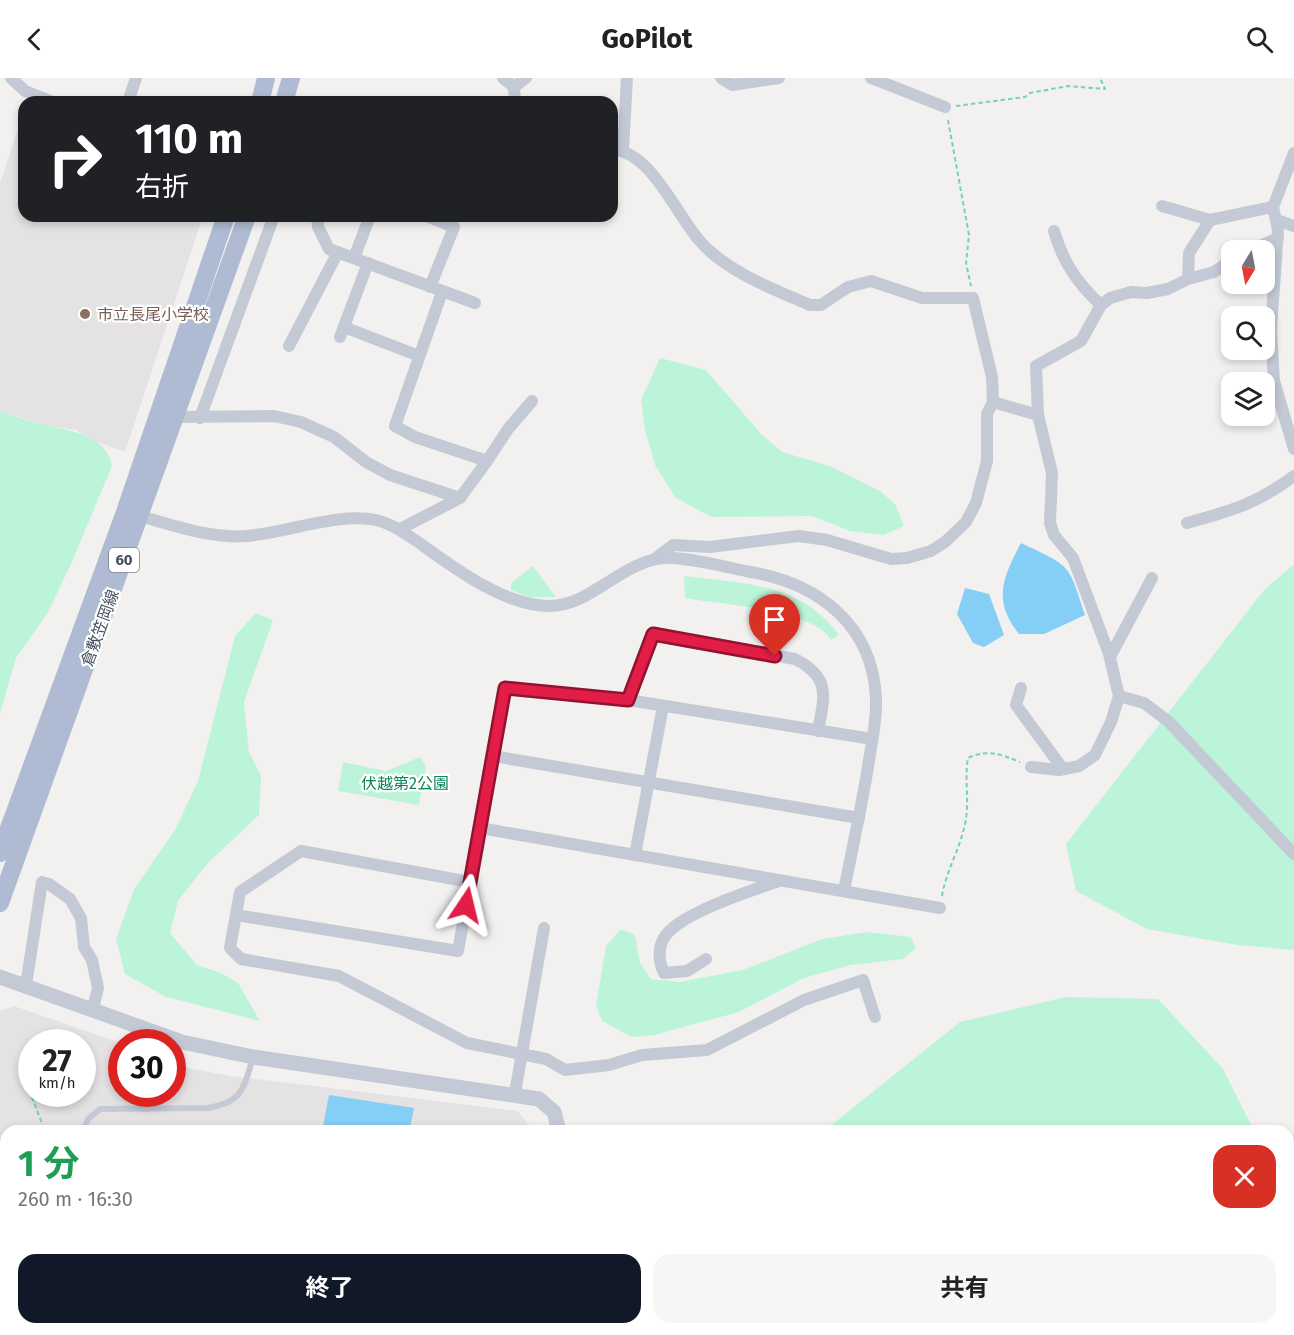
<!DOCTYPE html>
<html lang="ja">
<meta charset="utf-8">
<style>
body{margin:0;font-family:"Fira Sans","Noto Sans JP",sans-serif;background:#f6f6f6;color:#222;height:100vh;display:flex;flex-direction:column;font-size:22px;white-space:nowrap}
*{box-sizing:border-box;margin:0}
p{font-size:20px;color:#767676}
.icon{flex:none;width:33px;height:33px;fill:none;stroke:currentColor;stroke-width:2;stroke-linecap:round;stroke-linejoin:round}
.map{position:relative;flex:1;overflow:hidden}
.details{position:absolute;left:0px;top:1047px;width:1294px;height:210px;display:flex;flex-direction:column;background:#fff;border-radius:18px 18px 0 0;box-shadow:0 3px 9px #0003}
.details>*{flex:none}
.hud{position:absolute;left:18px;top:18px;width:600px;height:126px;border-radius:18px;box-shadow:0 3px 9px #0003;background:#202124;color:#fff;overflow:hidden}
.needle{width:39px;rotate:190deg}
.tools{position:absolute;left:1221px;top:162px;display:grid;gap:12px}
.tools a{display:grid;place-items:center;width:54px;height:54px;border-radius:12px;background:#fff;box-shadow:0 3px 9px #0003;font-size:30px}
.speed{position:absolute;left:18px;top:951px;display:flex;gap:12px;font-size:30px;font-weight:700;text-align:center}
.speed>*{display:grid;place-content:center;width:78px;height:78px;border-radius:50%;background:#fff;box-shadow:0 3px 9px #0003;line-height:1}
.speed small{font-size:15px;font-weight:400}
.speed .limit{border:9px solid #d22;background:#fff;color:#111}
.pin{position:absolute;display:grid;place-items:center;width:51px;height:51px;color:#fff;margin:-62px -26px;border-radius:50% 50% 50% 0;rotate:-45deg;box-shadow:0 0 6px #0007}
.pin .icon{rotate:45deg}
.me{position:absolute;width:66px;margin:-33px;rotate:10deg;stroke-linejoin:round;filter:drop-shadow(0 0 4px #0008)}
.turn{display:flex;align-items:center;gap:21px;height:126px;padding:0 18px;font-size:27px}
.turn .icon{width:78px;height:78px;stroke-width:2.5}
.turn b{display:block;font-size:42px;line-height:51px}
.round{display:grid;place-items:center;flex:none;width:63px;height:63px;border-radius:18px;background:#f6f6f6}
.headline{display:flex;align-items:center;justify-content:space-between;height:102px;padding:0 18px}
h1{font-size:36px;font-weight:700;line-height:45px;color:#1e9e55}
.primary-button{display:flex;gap:12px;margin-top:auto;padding:12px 18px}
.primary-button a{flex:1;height:69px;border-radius:18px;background:#111827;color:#fff;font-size:24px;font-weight:700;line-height:69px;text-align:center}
.primary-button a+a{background:#f6f6f6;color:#222}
header{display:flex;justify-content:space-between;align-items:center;height:78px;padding:0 18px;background:#fff;font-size:27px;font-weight:700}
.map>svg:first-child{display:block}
.education{fill:#e4e2e2;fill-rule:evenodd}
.green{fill:#bcf4d9}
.water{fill:#85cef5}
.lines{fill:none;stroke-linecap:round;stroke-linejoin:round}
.path{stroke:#70d5b1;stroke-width:2;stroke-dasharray:4.5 3;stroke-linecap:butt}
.service{stroke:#c3cad6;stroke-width:6}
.minor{stroke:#c3cad6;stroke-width:12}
.tertiary{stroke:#c3cad6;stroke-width:15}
.primary{stroke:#aebbd2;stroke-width:18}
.route-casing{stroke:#92132f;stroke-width:15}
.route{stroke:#e11d48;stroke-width:10}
.education-dot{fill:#8d6e63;stroke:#fff;stroke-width:2}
.labels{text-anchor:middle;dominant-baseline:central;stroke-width:4.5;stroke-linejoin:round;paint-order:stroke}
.shield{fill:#fff;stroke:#7e8490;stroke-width:1.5}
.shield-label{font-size:15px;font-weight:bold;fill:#465060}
.education-label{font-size:16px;fill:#785e54;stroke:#fff;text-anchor:start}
.street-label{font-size:16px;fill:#465060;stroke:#fff}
.park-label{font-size:16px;fill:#0e8459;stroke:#fff}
</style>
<header><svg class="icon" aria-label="back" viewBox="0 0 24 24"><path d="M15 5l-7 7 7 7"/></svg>GoPilot<svg class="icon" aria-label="search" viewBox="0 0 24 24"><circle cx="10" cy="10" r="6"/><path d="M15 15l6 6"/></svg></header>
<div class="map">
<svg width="1294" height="1257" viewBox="0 0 1294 1257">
<rect width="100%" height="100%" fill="#f3f1f0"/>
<!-- education -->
<g class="education">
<polygon points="24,34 24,138 203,138 125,374 97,364 76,352 44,347 0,333 0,105"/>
<path d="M14,928L121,965L122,1016H172L173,984L188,990L231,998L518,1033L533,1053H6V1251H535L536,1257H0V933ZM32,964H82V1016H32Z"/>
</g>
<!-- green -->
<g class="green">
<polygon points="660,280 706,292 761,356 782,374 830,388 880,413 895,426 904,448 884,457 850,453 812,438 711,439 676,420 655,387 645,352 641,322"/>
<path d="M0,333C15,338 30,344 45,347C71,353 106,356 112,388L71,486L47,536L16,580L0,635Z"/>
<polygon points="1294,486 1294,872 1237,867 1147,851 1076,813 1066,766 1264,512"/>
<polygon points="533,488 556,519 529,519 511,512 511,505"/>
<path d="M684,498C744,506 800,504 839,557L831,562C816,532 717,526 685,520Z"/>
<polygon points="256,535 273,542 244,624 249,674 261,698 259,737 207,786 178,823 170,855 197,887 221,895 238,905 260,943 166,919 125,896 116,861 134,811 175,752 198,703 235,558"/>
<polygon points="420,679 426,688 419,727 338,713 343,684 386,693"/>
<polygon points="621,851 635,857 640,885 651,901 679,904 743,892 822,861 867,854 911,859 916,870 903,881 851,887 804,900 739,934 654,957 632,959 602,943 596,928 606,868"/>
<polygon points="1066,919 1158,921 1223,991 1254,1053 824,1053 960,944"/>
<polygon points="1289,1151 1294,1169 1294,1257 635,1257 637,1251 1288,1251"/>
</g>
<!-- water -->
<g class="water">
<path d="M1021,465C1071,489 1068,484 1085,537L1044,556H1019C992,523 1003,499 1021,465Z"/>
<polygon points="965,510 989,516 1004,557 984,569 973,565 957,536"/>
<polygon points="329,1017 414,1030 410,1050 405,1053 322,1053"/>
</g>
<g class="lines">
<!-- path -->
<g class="path">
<polyline points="956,28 1025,19 1030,15 1068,8 1105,11 1100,0"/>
<polyline points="948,42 969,157 966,185 971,208"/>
<path d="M942,818C946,793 960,771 965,746C970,723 964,703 968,680C988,671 1000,676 1020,684"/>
<polyline points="29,1012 45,1053"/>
</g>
<!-- service -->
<g class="service">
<path d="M83,1053L88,1041L100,1031L208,1030C243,1024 243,1011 253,980"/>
<polyline points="0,1219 6,1213"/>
<polyline points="384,1251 390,1257"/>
</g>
<!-- minor -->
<g class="minor">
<polyline points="11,0 25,13 53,24"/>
<polyline points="503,0 514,9 526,0"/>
<polyline points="721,0 732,7 779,0"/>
<polyline points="871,0 945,29"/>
<polyline points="514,9 515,24"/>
<polyline points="128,24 136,0"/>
<path d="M612,72C650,72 676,136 699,162C725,193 773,211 810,227H821L848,209L871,203L922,220H973L992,299L993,324L987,336V383L976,425L966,444L945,464L931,473L907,480L891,481L827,462L799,458L710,469L673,467L656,480"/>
<polyline points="623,72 627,0"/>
<polyline points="1294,75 1273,129 1278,152 1271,251 1274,303 1294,371"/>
<polyline points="1162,128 1210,142 1273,129"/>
<polyline points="317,138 318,149 329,171 475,225"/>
<polyline points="426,138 454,149 430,209"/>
<polyline points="1277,142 1294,148"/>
<path d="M1054,153C1063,184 1077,205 1101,227"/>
<polyline points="1251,172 1278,160"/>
<polyline points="354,180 370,138"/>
<polyline points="1188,201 1214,194 1232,182"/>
<polyline points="344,249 419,278"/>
<polyline points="340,259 368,185"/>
<polyline points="289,268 338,174"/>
<polyline points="993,324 1038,337 1052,395 1050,445 1054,457 1073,480 1109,576 1119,618 1111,644 1095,677 1079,688 1059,692 1031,689"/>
<polyline points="1038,337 1036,288 1081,263 1101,227 1110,220 1131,214 1147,215 1168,211 1188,201 1189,175 1210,142"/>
<polyline points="177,339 274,338 301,344 334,359 366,384 390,397 460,420"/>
<polyline points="200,340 274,138"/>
<polyline points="487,383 508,351 532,323"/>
<path d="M133,436C169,446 209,461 246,458C286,455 338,434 376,442C393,446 404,455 418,464C454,490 503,527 548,528C590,529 619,485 663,480C684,478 729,490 751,494C819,506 873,547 876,621C877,643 871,667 868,689C861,731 852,772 844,813"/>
<path d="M1187,445C1231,433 1256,426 1294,398"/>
<polyline points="400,451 460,420 487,383 415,359 395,348 442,214"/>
<polyline points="1110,579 1152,500"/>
<polyline points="1021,610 1016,627 1063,691"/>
<polyline points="1119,618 1144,625 1168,643 1294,776"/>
<path d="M628,622L653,556L795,581C832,600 824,619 818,653"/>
<polyline points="493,678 859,740"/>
<polyline points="480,750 940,830"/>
<polyline points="635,777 663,628"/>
<polyline points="470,804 301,773 240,814 230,870 241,881 339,898 467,965 546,981 565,992 609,987 642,977 707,972 804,922 863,902 875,939"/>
<polyline points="236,837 458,873 505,610 628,622 872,661"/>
<path d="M706,881L687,893L664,895C659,884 657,872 664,860C677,836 753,812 779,803"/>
<polyline points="26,907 42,804 49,806 70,821 81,840 84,869 92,882 98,910 93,930"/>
<polyline points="515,1015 544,850"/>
</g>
<!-- tertiary -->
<g class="tertiary">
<polyline points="0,899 182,964 253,979 539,1021 554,1034 559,1053"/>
<polyline points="553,1251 554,1257"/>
</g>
<!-- primary -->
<g class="primary">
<polyline points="260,24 266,0"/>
<polyline points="284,24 291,0"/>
<polyline points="0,775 125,434 226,138"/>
<polyline points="0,825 247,138"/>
</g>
</g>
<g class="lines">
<!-- route casing -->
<g class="route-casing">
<polyline id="route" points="466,827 505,610 628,622 653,556 775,578"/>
</g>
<!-- route -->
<use href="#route" class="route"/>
</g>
<!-- markers -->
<circle class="education-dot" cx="85" cy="236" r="6"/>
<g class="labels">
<!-- shield labels -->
<rect class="shield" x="109" y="470" width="30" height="24" rx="4.5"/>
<g class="shield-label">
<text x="124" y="482">60</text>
</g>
<!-- education labels -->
<g class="education-label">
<text x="97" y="236">市立長尾小学校</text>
</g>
<!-- street labels -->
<g class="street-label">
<text transform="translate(100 550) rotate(-70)">倉敷笠岡線</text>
</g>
<!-- park labels -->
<g class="park-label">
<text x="405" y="705">伏越第2公園</text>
</g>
</g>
</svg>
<div class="tools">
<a><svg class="needle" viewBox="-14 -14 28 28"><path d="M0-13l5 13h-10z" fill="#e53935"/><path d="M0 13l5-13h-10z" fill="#767676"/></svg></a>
<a><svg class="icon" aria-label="search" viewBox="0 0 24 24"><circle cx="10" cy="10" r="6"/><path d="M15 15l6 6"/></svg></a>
<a><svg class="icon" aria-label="layers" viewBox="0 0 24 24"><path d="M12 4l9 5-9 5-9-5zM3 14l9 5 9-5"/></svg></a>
</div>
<div class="speed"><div>27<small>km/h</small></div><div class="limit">30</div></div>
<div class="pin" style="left:775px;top:578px;background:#d93025"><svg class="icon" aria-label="arrive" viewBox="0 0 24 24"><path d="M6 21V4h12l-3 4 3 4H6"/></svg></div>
<svg class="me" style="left:466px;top:827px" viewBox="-20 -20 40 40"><path d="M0-17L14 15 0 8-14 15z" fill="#e11d48" stroke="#fff" stroke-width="4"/></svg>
<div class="hud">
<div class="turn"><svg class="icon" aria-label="right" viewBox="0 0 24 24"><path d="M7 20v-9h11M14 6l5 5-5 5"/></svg><div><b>110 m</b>右折</div></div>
</div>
<section class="details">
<div class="headline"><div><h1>1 分</h1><p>260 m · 16:30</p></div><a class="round" style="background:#d93025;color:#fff"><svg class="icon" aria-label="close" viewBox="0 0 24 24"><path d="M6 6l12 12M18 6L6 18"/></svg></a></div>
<div class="primary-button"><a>終了</a><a>共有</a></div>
</section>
</div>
